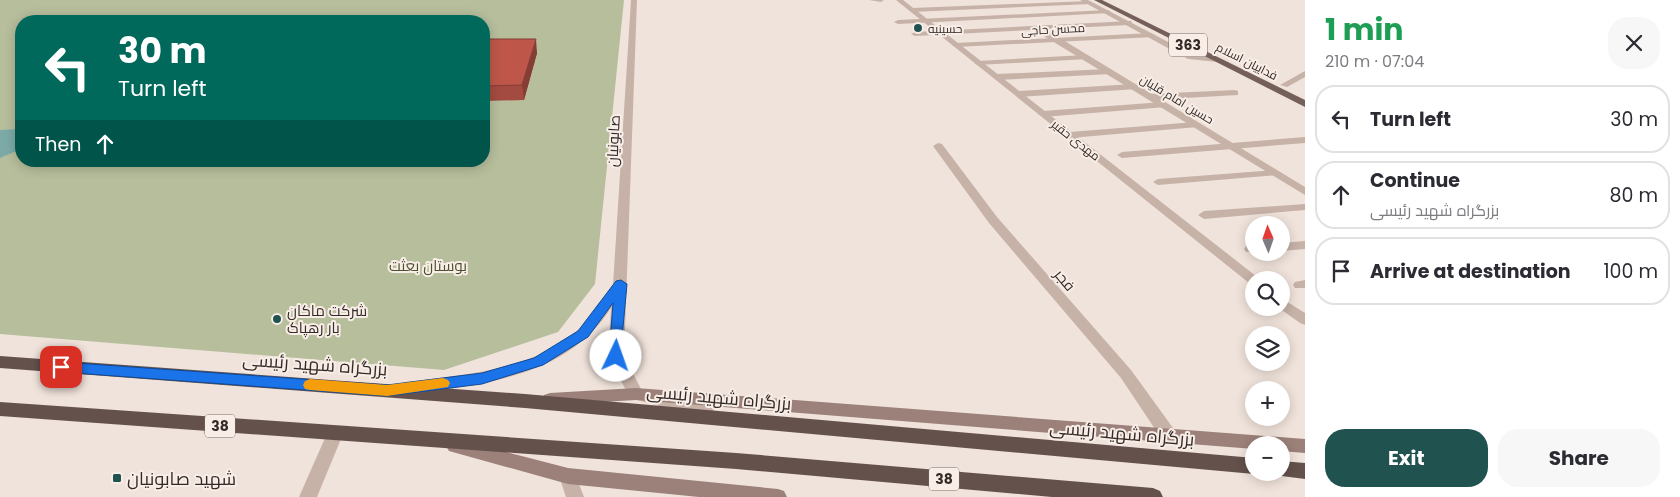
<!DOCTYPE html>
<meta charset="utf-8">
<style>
body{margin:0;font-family:Poppins,Cairo,sans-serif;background:#f7f7f7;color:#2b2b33;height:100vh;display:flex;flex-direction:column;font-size:19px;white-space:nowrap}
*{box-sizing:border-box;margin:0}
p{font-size:16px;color:#7c7c81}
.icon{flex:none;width:28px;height:28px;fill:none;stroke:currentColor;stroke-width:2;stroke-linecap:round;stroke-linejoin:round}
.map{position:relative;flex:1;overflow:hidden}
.sheet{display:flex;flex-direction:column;background:#fff;width:375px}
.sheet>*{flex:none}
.top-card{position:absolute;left:15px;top:15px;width:475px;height:152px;border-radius:20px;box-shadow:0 2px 12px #0003;background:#00695c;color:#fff;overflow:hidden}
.needle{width:32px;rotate:358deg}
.buttons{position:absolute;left:1245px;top:216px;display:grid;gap:10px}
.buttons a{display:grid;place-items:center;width:45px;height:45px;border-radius:50%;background:#fff;box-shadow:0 2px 12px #0003;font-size:25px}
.pin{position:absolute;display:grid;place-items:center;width:42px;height:42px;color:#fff;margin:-21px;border-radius:10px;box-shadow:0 2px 8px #0006}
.me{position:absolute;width:55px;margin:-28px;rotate:3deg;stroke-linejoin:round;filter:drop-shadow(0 0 4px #0008)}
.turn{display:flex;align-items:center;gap:18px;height:105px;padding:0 20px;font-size:22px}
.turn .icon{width:65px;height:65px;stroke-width:2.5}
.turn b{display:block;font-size:35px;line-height:42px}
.then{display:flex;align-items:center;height:48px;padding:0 20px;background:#0003;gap:10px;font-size:19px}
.round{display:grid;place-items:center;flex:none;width:52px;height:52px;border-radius:20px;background:#f7f7f7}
.head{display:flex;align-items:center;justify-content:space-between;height:85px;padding:0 20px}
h1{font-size:30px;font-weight:700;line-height:38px;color:#1e9e55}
.button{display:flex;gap:10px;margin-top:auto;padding:10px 20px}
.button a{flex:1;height:58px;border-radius:20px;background:#205350;color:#fff;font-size:20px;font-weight:700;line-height:58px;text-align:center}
.button a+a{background:#f7f7f7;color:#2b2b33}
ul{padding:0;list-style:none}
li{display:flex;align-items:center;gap:15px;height:68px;margin:0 10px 8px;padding:0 10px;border:2px solid #e1e1e2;border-radius:20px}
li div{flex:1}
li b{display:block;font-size:19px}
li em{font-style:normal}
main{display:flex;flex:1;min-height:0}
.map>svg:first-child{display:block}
.green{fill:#b7be9c;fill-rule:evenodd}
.water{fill:#7caba7}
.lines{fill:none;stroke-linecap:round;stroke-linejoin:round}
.minor{fill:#c7b2a8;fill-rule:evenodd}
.tertiary{fill:#c7b2a8;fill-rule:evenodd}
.secondary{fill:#9b8179;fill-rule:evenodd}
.primary{fill:#755f59;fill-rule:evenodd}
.trunk{fill:#65514c;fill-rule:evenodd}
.wall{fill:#a34b40}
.shaded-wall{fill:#853d34}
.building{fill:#be574a;stroke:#853d34}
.route{fill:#1a73e8;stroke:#114b97}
.slow{fill:#f59e0b}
.poi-dot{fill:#205350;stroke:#f8eee7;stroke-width:2}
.labels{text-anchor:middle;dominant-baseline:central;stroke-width:4;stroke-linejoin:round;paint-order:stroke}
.far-poi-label{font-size:12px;fill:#342a27;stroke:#f8eee7;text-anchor:start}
.far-street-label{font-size:12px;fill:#342a27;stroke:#f8eee7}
.shield{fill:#f8eee7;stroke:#6f6561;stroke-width:1}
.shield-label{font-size:14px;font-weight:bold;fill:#342a27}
.street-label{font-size:15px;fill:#342a27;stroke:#f8eee7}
.park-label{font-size:15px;fill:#49512d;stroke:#f8eee7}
.poi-label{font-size:15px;fill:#342a27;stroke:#f8eee7;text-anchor:start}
.near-street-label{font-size:18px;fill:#342a27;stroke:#f8eee7}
.near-poi-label{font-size:18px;fill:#342a27;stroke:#f8eee7;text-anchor:start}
</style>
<main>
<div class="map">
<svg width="1305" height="497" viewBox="0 0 1305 497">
<rect width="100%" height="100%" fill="#f0e3db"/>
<!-- green -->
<path class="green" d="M0,0H624L595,284L558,332L444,370L0,334ZM21,21H484V161H21Z"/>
<!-- water -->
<polygon class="water" points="21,129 21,149 0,158 0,130"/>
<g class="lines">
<!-- minor -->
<g class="minor">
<polygon points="869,0 884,0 881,2"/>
<polygon points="1089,1 1091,2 1091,4 912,12 909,10 912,8"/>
<polygon points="1108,10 1111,12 1110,13 898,24 894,22 898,20"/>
<polygon points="1131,21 1132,23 1128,25 915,36 911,34 915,32"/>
<polygon points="1151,33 1155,35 1154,37 956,47 952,45 956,43"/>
<polygon points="1085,55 1088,55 1088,59 978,65 974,63 978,61"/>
<polygon points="1108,69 1112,72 1111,74 997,80 993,77 997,74"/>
<polygon points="1305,71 1305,77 1287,87 1280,85"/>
<polygon points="1134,84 1138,87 1137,89 1019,97 1015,94 1019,91"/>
<polygon points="1235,90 1238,91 1238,95 1149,100 1145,97 1149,94"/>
<polygon points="1163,102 1166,103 1166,107 1043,117 1038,114 1043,111"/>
<polygon points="1195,122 1200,125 1198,127 1070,138 1065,135 1070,132"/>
<polygon points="1305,137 1305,143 1122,158 1117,155 1122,152"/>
<polygon points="938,143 942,144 997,217 1131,370 1173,428 1175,433 1173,438 1167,440 1161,438 1121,378 989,223 933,146"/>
<polygon points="1274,170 1279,173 1278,175 1158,185 1153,182 1158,179"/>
<polygon points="1305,204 1305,210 1204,219 1198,215 1204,211"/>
<polygon points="1305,241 1305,249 1281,251 1281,243"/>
<polygon points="1254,245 1255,252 1246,252 1244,249 1246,246"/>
<polygon points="1305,280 1305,288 1295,288 1293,285 1295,282"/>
<polygon points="335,427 341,429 343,434 317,497 299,497 329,429"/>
</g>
<!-- tertiary -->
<g class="tertiary">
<path d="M631,0H637L624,356L641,389L713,408L715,413L713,418L707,419L630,398L608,356L611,308C566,378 481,385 405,394L399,392L397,388L399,384L405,382C464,375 531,371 578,330C593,318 602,300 613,285Z"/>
<polygon points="896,0 903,0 1261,280 1254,280 1254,284 1249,283"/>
<polygon points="1080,0 1088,0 1193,55 1218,58 1222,60 1218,62 1188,59"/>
<polygon points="1034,26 1040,26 1305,187 1305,195 1034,30"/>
<polygon points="1281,298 1305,313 1305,325 1300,323 1279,308 1281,308"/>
<polygon points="568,468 574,471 584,497 566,497 559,476 562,471"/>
</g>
<!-- secondary -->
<g class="secondary">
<polygon points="636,388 1305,439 1305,453 1281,451 1281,445 1254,445 1254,449 636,400 550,405 544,403 542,399 544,395 550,393"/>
<polygon points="455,439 568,468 778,489 784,491 787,497 699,497 568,484 449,451 446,446 449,441"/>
</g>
<!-- primary -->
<polygon class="primary" points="1094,0 1102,0 1305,100 1305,107"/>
<!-- trunk -->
<g class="trunk">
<polygon points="0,356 525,394 1254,458 1254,472 1259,472 1254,474 525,408 0,368"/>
<polygon points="0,402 736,453 1153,488 1160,491 1163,497 1052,497 736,469 0,416"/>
<polygon points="1281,461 1305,463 1305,479 1274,475 1273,472 1281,472"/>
</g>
</g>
<!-- wall -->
<polygon class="wall" points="484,49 537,53 524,100 484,101"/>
<!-- shaded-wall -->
<polygon class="shaded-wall" points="536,39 537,53 524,100 522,85"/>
<!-- building -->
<polygon class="building" points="489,39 536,39 522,85 484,86 484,49 485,49"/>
<!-- route -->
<polygon class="route" points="621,280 627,284 620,360 611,360 609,356 613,303 588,337 543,365 482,384 387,396 61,372 54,367 61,362 387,385 482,373 534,358 578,331 616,281"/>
<!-- slow -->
<polygon class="slow" points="443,378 448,380 450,383 448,387 387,396 310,390 305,389 303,385 305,381 310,379 387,385"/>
<!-- markers -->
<g class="poi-dot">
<circle cx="918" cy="28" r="5"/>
<circle cx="277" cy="319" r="5"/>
<rect x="112" y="473" width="10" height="10" rx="2.5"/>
</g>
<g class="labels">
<!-- far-poi labels -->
<g class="far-poi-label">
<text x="928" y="28">حسینیه</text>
</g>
<!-- far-street labels -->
<g class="far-street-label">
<text transform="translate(1053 29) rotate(-3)">محسن حاجی</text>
<text transform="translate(1247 61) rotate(27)">فداییان اسلام</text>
<text transform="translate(1177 99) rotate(31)">حسین امام قلیان</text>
<text transform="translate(1076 140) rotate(38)">مهدی حقیر</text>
</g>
<!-- shield labels -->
<g class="shield">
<rect x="1169" y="33.5" width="38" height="23" rx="4"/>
<rect x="205" y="414.5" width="30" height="23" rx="4"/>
<rect x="929" y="467.5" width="30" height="23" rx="4"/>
</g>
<g class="shield-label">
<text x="1188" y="45">363</text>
<text x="220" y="426">38</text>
<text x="944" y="479">38</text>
</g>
<!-- street labels -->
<g class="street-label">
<text transform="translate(613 141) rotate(-87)">صابونیان</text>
<text transform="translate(1065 280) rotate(50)">فجر</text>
</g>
<!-- park labels -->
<g class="park-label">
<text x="428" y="265">بوستان بعثت</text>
</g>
<!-- poi labels -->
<g class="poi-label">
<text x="287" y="310">شرکت ماکان<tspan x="287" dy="17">بار رهپاک</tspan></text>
</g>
<!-- near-street labels -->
<g class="near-street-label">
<text transform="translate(315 364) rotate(4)">بزرگراه شهید رئیسی</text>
<text transform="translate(719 397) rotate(5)">بزرگراه شهید رئیسی</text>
<text transform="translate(1122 433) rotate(5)">بزرگراه شهید رئیسی</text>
</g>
<!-- near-poi labels -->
<g class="near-poi-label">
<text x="127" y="478">شهید صابونیان</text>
</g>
</g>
</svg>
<div class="buttons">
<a><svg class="needle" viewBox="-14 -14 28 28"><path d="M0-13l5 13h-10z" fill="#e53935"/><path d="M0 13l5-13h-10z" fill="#7c7c81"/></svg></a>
<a><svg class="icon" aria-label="search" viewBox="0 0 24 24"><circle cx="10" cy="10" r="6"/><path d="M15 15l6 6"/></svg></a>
<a><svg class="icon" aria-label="layers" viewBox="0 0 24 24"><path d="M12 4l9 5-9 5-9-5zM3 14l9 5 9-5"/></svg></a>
<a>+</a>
<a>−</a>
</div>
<div class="pin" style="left:61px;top:367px;background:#d93025"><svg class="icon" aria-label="arrive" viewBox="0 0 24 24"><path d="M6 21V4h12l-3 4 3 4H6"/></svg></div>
<svg class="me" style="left:616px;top:356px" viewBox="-20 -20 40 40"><circle r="19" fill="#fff"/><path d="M0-13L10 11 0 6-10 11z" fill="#1a73e8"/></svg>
<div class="top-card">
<div class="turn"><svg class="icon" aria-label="left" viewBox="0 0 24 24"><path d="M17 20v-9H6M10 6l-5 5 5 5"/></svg><div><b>30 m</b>Turn left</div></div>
<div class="then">Then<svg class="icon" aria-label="ahead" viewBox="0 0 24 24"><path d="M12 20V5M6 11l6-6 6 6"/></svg></div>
</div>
</div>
<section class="sheet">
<div class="head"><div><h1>1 min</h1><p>210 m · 07:04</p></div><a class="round"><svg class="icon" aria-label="close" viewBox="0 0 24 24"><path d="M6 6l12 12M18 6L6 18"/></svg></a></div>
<ul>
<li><svg class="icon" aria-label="left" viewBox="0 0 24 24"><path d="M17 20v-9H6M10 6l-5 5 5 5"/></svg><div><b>Turn left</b></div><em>30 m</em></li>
<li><svg class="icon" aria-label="ahead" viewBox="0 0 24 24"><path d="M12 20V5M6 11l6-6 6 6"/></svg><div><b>Continue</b><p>بزرگراه شهید رئیسی</p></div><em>80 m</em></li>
<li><svg class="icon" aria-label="arrive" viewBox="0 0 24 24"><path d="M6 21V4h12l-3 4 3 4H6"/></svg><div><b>Arrive at destination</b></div><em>100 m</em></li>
</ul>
<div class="button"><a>Exit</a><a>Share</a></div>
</section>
</main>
